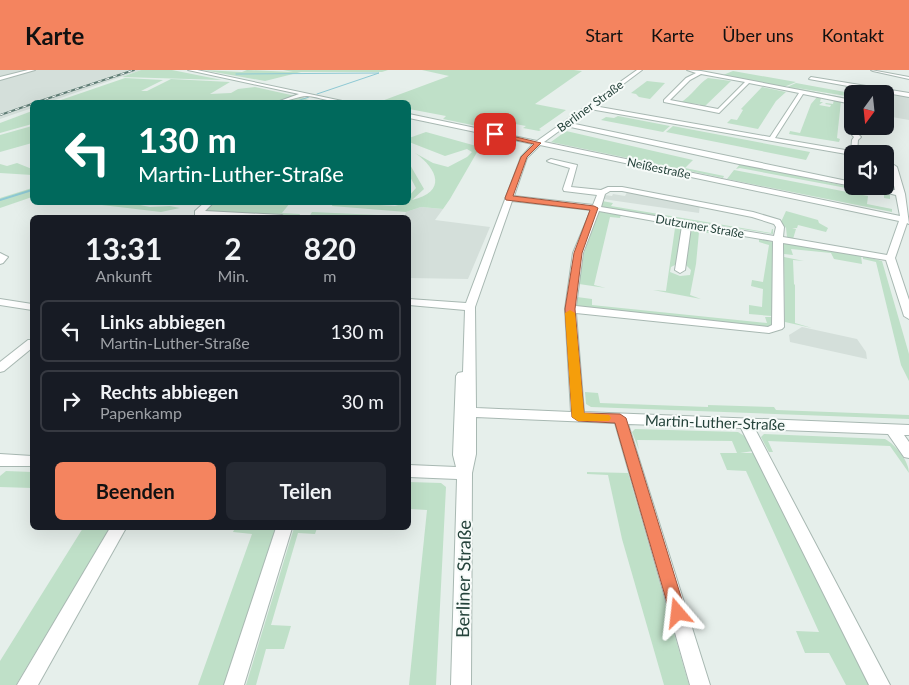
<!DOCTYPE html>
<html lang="de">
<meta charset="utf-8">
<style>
body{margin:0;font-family:Lato,sans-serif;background:#242831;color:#f1f3f6;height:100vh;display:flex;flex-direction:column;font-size:19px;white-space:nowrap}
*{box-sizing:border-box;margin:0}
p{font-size:16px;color:#9ea1a6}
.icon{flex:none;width:28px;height:28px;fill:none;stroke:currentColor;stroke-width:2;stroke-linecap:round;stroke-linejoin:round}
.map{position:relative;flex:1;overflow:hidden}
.side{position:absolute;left:30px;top:145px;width:381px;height:315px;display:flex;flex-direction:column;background:#171b24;border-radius:8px;box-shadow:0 5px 20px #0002}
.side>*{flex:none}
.guide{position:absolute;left:30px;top:30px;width:381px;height:105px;border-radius:8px;box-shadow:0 5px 20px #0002;background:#00695c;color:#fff;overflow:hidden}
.needle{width:32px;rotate:195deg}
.buttons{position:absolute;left:844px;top:15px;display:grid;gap:10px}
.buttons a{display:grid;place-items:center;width:50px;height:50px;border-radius:8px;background:#171b24;box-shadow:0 5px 20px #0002;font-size:25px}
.pin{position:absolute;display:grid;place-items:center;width:42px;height:42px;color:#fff;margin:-21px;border-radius:10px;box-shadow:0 2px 8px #0006}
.me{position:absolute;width:55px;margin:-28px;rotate:343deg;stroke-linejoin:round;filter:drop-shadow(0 0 4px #0008)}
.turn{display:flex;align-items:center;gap:18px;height:105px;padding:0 25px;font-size:22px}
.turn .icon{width:65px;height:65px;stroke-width:2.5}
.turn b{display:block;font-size:35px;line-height:42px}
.eta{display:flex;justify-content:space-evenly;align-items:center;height:85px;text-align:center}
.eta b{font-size:30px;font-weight:700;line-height:35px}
.action{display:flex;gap:10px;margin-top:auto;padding:10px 25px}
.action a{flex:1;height:58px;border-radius:8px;background:#f4845f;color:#111;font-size:20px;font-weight:700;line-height:58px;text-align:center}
.action a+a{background:#242831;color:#f1f3f6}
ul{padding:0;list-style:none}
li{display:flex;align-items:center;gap:15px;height:62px;margin:0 10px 8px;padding:0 15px;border:2px solid #363941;border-radius:8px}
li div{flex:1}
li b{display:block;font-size:19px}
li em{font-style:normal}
header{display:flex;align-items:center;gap:30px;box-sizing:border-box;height:70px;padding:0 25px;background:#f4845f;color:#111}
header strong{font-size:24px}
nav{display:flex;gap:28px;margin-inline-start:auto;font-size:18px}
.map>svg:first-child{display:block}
.built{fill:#d4dfda}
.green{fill:#bfe0c8}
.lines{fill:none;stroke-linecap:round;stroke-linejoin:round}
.stream-far1{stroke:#8ec9d4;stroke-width:1}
.stream{stroke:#8ec9d4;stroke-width:2}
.minor-casing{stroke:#a8b8b2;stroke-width:2}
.minor{fill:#fff;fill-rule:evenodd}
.rail-casing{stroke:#5f7d75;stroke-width:2}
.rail{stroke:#f7fbf9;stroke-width:1;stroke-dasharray:4;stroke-linecap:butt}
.route{fill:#f4845f;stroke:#9f563e}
.slow{fill:#f59e0b}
.labels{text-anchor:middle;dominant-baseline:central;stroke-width:4;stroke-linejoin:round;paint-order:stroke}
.far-street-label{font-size:12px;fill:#24423a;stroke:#f7fbf9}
.street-label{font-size:15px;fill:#24423a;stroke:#f7fbf9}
.near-street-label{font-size:18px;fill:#24423a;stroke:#f7fbf9}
</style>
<header>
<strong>Karte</strong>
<nav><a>Start</a><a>Karte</a><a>Über uns</a><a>Kontakt</a></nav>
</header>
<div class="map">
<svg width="909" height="615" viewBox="0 0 909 615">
<rect width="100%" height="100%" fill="#e6efeb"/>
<!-- built -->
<g class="built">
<polygon points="0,0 141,0 49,32 32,32 32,38 0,49"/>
<polygon points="886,24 909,27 909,50 892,47"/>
<polygon points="628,120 700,134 699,143 603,129 605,125 612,126 613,124 625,126"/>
<polygon points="421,137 443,139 435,150 490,157 468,209 409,208 409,148 404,148 406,142"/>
<polygon points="802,257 857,269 866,282 867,289 790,272 789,265"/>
</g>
<!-- green -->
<g class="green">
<polygon points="141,0 172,0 222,10 122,7"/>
<polygon points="203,0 242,2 247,0 293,2 283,0 388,0 382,2 301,2 265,11"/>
<polygon points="422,0 574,0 582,1 535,34 566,40 539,59 541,60 539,61 523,58 526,56 510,53 496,60 443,49 446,46 409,39 409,32 379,32 449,6"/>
<polygon points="733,1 796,12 784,17 723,5"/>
<polygon points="125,8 163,10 141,21 147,21 171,9 230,12 210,24 231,23 238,19 255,17 309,29 298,32 55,32"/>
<path d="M708,8L731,11L704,37L699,36L700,34L680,33C692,26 699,13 708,8Z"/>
<polygon points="647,11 665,13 650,29 639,27 636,24 631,23"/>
<polygon points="796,13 856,24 852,24 852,27 791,17 852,29 852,30 787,17"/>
<polygon points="762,17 786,22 776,31 758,59 727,53 731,49 737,50 743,40 741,39"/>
<polygon points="817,27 821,28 820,32 823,32 819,35 830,37 831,35 825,34 826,33 833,34 834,30 841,31 837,68 840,69 839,72 789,64 790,61 800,63 811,34"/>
<polygon points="32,41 32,54 0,63 0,53"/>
<polygon points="618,46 670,56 663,62 601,50 606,47 614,48"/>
<polygon points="32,56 32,73 0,82 0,65"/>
<polygon points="673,56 810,82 806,90 666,62"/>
<polygon points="566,61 693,90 685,98 724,106 723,108 551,72"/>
<path d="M426,62L480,77L450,129L443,139L421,137L406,142L332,136L333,132L395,136L409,132V126L416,118L409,105V93L424,119L412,130C447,122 438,99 415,83L433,93L448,97L467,87L472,82L467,79L445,86L409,72V68Z"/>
<polygon points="17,93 32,99 32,105 0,103 0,94 7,96"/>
<polygon points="740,94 890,125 890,129 884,128 884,125 740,98 736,99"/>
<polygon points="734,100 868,126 867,134 892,139 892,142 727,109"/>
<polygon points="32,118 32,127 0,138 0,128"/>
<polygon points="602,131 613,133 611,136 771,163 772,159 773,159 773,164 602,137 600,136"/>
<polygon points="85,133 130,133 150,137 170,136 180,138 161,142"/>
<polygon points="214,133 290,133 282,143 300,144 299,147 207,142 206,139"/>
<polygon points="600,141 621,145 620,148 610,147 594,215 606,218 579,214 584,183 598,143"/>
<polygon points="786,141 818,150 819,153 828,158 826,162 798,155 797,158 792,158 796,159 793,169 787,167 786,158 781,152"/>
<polygon points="312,142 400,146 399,148 309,147"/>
<polygon points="665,153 682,157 677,194 671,197 670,202 680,206 690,205 691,200 686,195 691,158 709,160 709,163 699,162 696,194 690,225 701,229 653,220 666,221 675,158 665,156"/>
<polygon points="759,169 772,172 772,246 749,244 749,235 762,237 763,219 751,216 752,210 763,212 769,175 759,172"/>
<polygon points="788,173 861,186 862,194 834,189 831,183 791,179 793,185 784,184 784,174"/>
<polygon points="863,186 882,191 909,284 909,311 901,295 876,192 863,189"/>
<polygon points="784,187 804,191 793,190 794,214 795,215 795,253 812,258 785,252"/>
<polygon points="577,227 592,229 592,235 767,253 765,247 772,247 772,254 767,257 581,237 575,235"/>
<polygon points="585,322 598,323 600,333 708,337 708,335 774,337 776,340 909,345 909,349 591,337 586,334"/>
<polygon points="635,359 738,362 746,367 753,381 740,383 754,383 870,615 846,615 829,583 805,583 796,561 819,562 746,401 727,400 720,383 737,383 732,371 637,370 639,380 632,362"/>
<path d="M764,364L885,369C896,375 909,391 909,403L890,376L768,371L773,382H769L761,367Z"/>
<polygon points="6,401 32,402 32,418 0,417 0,406"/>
<polygon points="587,402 628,403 689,615 664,615 622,469 608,405 587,404"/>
<polygon points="409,412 441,413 446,417 436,615 409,615 427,440 410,439 409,440"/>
<polygon points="83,458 110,458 16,615 0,615 0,591"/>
<polygon points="235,458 276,458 224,615 198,615 252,464 233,462"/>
<polygon points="294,458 317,458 315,464 298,463 271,555 291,556 284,579 266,579 256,615 246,615"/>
</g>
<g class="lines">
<!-- stream-far1 -->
<g class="stream-far1">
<polyline points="236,4 379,3 317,24"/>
<polyline points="294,32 309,27"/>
</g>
<!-- stream -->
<polyline class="stream" points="0,130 32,120"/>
<!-- minor casing -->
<g class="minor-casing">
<g id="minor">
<polygon points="28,0 35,0 0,10 0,7"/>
<path d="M188,0H197L347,32C334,34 321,27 307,26C298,26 287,32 277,32L299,24Z"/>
<path d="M637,0H642L594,36L770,67L799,23L749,13L719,43L664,32V30L686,8L696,3L687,0L701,1L852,30V34L803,24L775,68L851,81L852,70L854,67L852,65L853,56H859L858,64L861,67L858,70L857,82L861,84L852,85L590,39L570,53L852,112V116L739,94L566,56L544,72L900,146L896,125L858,116H875L895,120L890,98L885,94V89L897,97L905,124L909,154L907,153L895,188L909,230V249L904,246L886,190L783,173L784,257L782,259L769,263L576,243L584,342L909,355V365H904L909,372V388L904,387L888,364L755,359L890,615H869L741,358L628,354L710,615H690L615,353L476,347V384L472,403L471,615H451L457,409L409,407V395L456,397L453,385L456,306L458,303L463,302L465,240L409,235V229L466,233L521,87L533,74L409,48V44L537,71ZM701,4L745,12L718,39L670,30L690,10ZM540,75L899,151L887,185L783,167L784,157L780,150L753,142L622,117H608L601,120L571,117L577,95L551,89L547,91L549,92L570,98L563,119L564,121L597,125L593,135L514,126L527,88ZM610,121H622L752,147L774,154L776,157L774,166L601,137L605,124ZM512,131L591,140L573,183L565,239L571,342L476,338L475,237ZM599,141L682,156L675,200L680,203L685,200L691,157L773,171L772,255L768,257L576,236L583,183Z"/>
<polygon points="871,0 909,7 909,9 873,1"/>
<polygon points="811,7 909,23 909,27 809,9"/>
<polygon points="205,132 214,132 205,141 282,145 286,148 231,148 195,145 195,141"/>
<polygon points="0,183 8,187 3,193 0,194"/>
<polygon points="0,229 32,234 32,240 0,235"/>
<polygon points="28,270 32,270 32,278 4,301 0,302 0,292"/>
<polygon points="0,384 32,386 32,396 0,396"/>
<polygon points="110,458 126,458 38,615 17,615"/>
<polygon points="276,458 292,458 244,615 224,615"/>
</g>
</g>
<!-- minor -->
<use href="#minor" class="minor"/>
<!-- rail casing -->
<g class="rail-casing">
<g id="rail">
<polyline points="37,32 134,0"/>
<polyline points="0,45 32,34"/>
</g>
</g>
<!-- rail -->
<use href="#rail" class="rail"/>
</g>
<!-- route -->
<polygon class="route" points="495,62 541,73 527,87 513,126 594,136 598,138 582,183 575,239 584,343 620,344 626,348 686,543 684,549 678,551 672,549 670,543 615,353 578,351 572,347 565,239 574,183 590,140 506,130 505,128 521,87 534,74 493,65"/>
<!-- slow -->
<polygon class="slow" points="570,240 575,243 584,343 609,345 611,348 609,351 578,351 572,347 565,243"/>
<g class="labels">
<!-- far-street labels -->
<g class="far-street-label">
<text transform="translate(590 36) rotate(-36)">Berliner Straße</text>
<text transform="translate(659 98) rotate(12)">Neißestraße</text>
<text transform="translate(700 156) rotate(10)">Dutzumer Straße</text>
</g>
<!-- street labels -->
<g class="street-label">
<text transform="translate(715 352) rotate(2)">Martin-Luther-Straße</text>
</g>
<!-- near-street labels -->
<g class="near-street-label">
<text transform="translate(463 509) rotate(-89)">Berliner Straße</text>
</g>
</g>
</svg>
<div class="buttons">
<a><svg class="needle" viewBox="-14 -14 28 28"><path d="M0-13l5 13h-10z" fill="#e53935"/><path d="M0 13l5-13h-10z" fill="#9ea1a6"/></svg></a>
<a><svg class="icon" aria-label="sound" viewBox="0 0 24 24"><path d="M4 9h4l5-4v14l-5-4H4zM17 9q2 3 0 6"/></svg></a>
</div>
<div class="pin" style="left:495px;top:64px;background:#d93025"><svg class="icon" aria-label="arrive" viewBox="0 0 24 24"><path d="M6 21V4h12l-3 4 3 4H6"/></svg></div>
<svg class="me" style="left:678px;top:543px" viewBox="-20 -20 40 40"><path d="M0-17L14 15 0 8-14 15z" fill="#f4845f" stroke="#fff" stroke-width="4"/></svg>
<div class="guide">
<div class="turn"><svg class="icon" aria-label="left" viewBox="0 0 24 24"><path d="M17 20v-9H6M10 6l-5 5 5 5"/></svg><div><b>130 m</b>Martin-Luther-Straße</div></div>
</div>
<section class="side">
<div class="eta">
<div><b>13:31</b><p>Ankunft</p></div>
<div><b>2</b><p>Min.</p></div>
<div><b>820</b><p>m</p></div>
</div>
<ul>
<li><svg class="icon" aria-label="left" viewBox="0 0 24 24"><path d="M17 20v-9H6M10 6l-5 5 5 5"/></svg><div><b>Links abbiegen</b><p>Martin-Luther-Straße</p></div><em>130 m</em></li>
<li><svg class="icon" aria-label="right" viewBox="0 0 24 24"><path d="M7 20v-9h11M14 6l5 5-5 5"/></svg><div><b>Rechts abbiegen</b><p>Papenkamp</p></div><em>30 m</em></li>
</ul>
<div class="action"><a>Beenden</a><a>Teilen</a></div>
</section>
</div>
